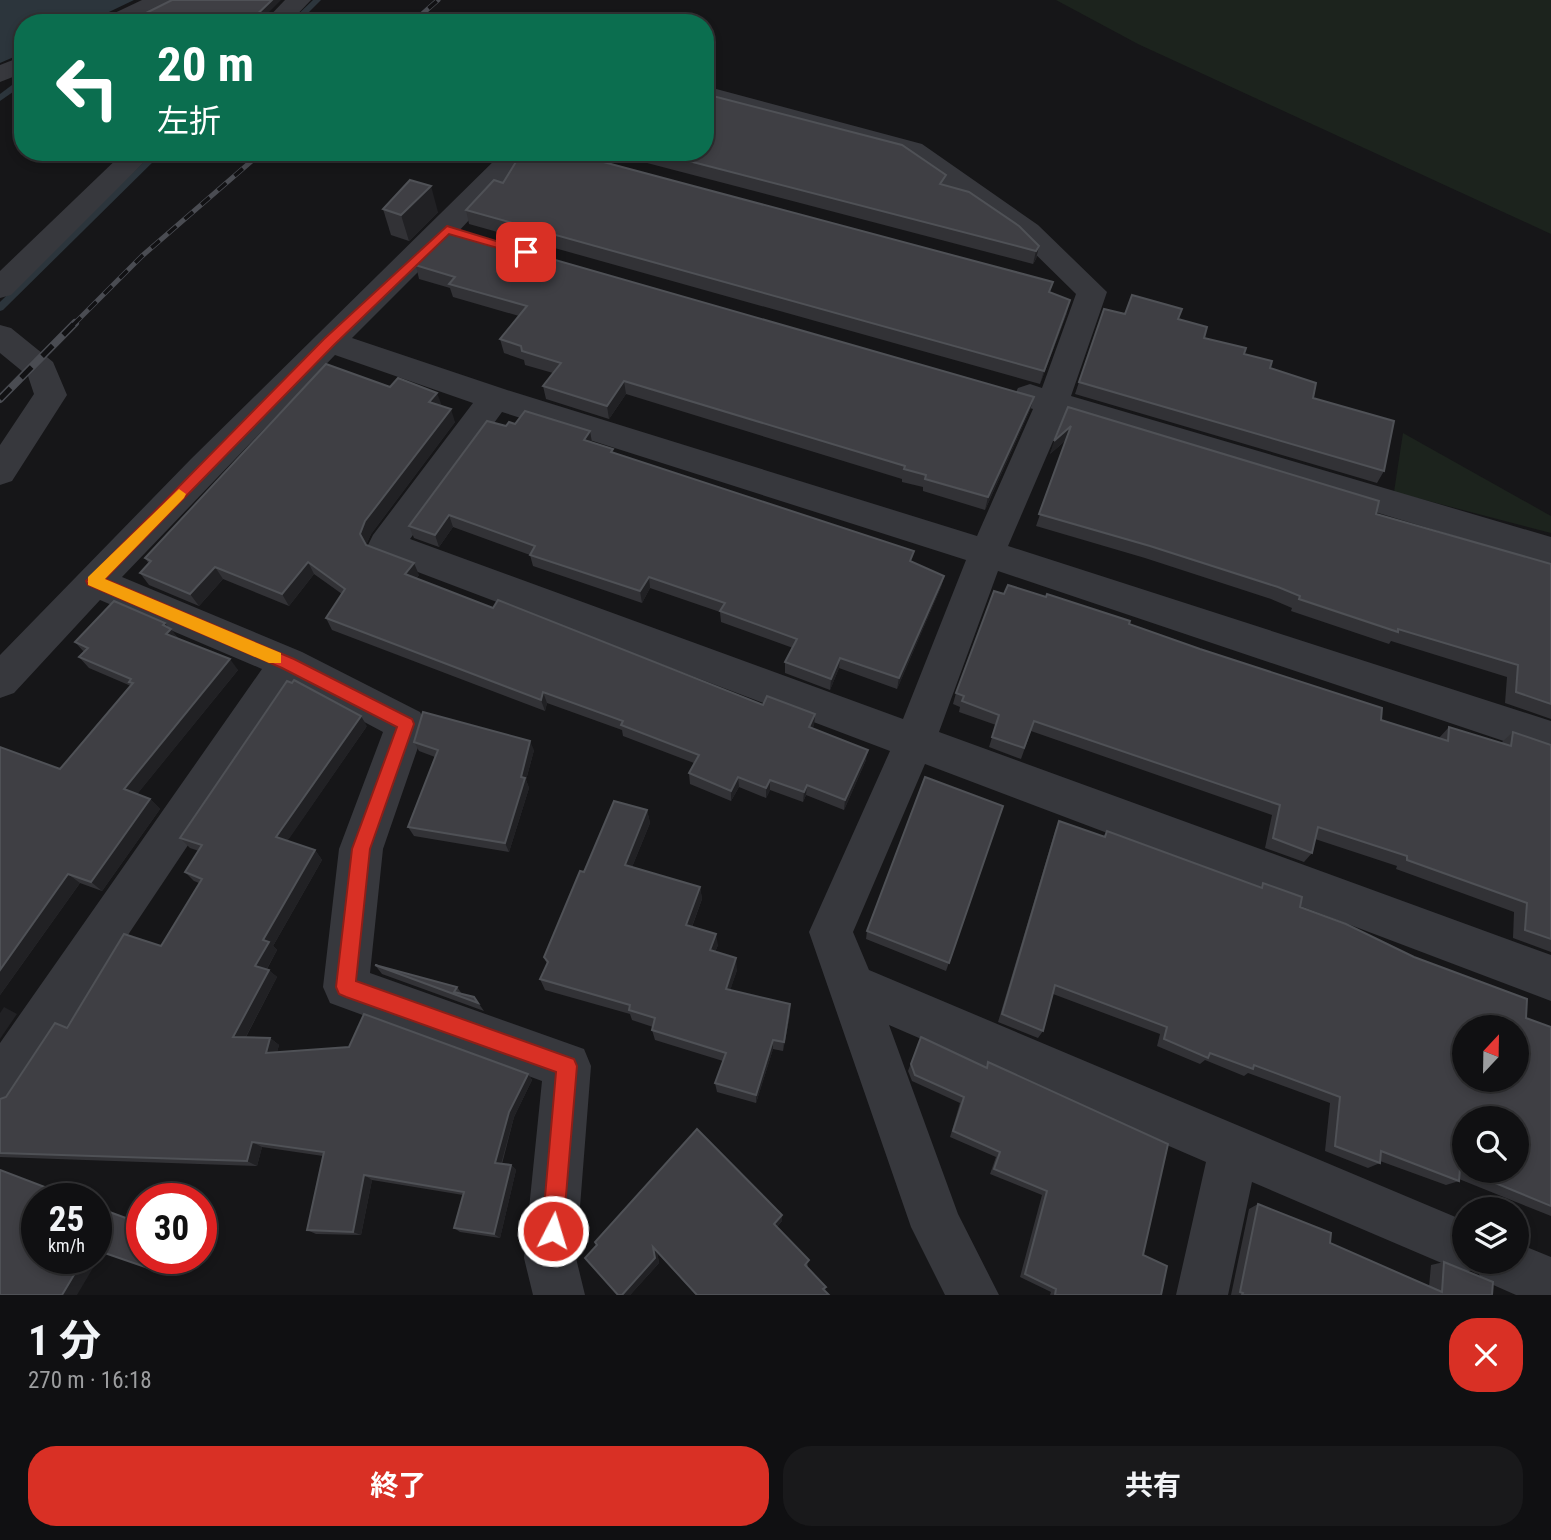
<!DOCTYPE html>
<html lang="ja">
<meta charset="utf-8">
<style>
body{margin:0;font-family:"Roboto Condensed","Noto Sans JP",sans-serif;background:#19191b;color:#f1f3f6;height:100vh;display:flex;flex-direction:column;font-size:26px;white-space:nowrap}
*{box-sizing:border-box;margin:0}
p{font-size:23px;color:#9c9d9f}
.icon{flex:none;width:38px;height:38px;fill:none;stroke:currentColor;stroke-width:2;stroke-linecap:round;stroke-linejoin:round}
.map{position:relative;height:1295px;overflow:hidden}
.drawer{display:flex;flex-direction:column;background:#101012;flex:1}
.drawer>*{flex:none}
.hud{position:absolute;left:14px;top:14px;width:700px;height:147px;border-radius:28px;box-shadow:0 4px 10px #0003,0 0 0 2px #303032;background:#0b6e4f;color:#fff;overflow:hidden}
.needle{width:46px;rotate:22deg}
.controls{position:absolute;left:1452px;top:1015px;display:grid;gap:14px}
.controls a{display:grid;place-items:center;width:77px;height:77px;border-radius:50%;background:#101012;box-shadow:0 4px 10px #0003,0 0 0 2px #303032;font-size:35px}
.speed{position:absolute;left:21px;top:1183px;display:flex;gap:14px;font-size:35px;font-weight:700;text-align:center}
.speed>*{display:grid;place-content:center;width:91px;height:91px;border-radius:50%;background:#101012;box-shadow:0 4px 10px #0003,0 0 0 2px #303032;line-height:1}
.speed small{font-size:18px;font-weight:400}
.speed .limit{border:10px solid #d22;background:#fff;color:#111}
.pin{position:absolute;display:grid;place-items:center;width:60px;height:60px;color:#fff;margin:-30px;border-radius:14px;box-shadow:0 4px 10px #0006}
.me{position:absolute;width:77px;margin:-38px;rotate:5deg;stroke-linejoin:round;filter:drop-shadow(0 0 5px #0008)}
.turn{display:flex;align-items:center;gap:24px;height:147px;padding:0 28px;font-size:32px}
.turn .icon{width:91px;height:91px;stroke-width:2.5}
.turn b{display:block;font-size:49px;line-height:60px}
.round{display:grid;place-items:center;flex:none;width:74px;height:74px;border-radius:28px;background:#19191b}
.headline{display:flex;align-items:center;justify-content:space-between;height:119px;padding:0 28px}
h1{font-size:42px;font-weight:700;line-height:52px}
.primary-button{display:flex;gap:14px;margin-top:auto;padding:14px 28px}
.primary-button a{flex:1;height:80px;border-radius:28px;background:#d93025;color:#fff;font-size:28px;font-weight:700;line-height:80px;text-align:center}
.primary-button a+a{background:#19191b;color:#f1f3f6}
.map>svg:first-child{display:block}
.green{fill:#1c231d}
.water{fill:#2c353c}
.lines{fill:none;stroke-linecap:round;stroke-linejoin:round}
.stream{fill:#2c353c;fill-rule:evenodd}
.street{fill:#37383d;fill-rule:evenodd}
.rail-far1-casing{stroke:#4a4c52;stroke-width:5}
.rail-casing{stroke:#4a4c52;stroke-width:8}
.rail-far1{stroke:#111113;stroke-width:3.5;stroke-dasharray:11;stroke-linecap:butt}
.rail{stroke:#111113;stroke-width:5;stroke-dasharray:15;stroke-linecap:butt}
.wall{fill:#323236}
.shaded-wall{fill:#212124}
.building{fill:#3f3f44;stroke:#4f5156;stroke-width:2;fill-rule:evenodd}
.route{fill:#d93025;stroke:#8d1f18;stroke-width:2}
.slow{fill:#f59e0b}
</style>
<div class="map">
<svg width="1551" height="1295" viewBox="0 0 1551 1295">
<rect width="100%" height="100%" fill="#161618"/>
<!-- green -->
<g class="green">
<polygon points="1056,0 1551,0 1551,234 1138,44"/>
<polygon points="1403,433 1551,516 1551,533 1394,492"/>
</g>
<!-- water -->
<polygon class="water" points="0,0 134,0 86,23 23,23 23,53 0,63"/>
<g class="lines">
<!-- stream -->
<g class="stream">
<polygon points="313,0 321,0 298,23 289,23"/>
<polygon points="20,79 23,79 23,85 0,101 0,94"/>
<polygon points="154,152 163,152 3,310 0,311 0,302"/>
</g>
<!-- street -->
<g class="street">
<polygon points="142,0 173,0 169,5 133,23 101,23 104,18"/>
<polygon points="285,0 311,0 289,23 263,23"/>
<polygon points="23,56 23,73 0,82 0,65"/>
<path d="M705,86L922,144L1038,225L1107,292L1071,396L1551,537V565L1063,418L1008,546L1551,721V757L998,571L939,732L1551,955V1001L925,764L853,932L869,970L1465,1221V1262H1517V1243L1551,1257V1295H1516L1482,1280L1476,1268L1465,1273L1252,1182L1228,1295H1176L1206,1162L889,1025L958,1214L999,1295H945L911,1227L809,932L890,751L373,555L368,545L373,535L473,403L335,355L122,577L302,652L420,712L426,724L383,849L370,973L584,1049L591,1066L576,1258L585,1295H533L524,1258L542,1081L330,1003L323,987L339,849L383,732L295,685L17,1101L0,1108V1043L262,669L100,600L14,693L0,698V655L191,459L503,152H532L458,232L352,338L507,390L977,536L1033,409L1018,404L1014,396L1018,388L1030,384L1042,388L1076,294L1018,237L902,156L705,102ZM502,412L966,560L903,719L410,539Z"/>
<polygon points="124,152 154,152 11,295 0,298 0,271"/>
<polygon points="0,325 11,328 53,362 67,395 12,481 0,485 0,445 34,394 28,376 0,353"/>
</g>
<!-- rail-far1 casing -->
<g class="rail-far1-casing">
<g id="rail-far1">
<polyline points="412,23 438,0"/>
<polyline points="73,325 142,256 262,152"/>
</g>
</g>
<!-- rail casing -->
<g class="rail-casing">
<polyline id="rail" points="0,399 75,323"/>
</g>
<!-- rail-far1 -->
<use href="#rail-far1" class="rail-far1"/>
<!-- rail -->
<use href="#rail" class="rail"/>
</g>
<!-- wall -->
<g class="wall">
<polygon points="605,152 705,152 944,185 1039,246 1036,259 1033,264"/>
<polygon points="503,183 1050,292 1067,313 1040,384 469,224 466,210"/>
<polygon points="383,209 438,212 409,241 391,235"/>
<polygon points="415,261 1034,397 1030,410 985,510 923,491 923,487 902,482 902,479 626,394 609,419 546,399 543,386 553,373 525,365 524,360 504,353 500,339 519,316 453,297 450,288 419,279"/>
<polygon points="1125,314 1178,319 1204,338 1244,354 1270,368 1313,398 1384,471 1377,483 1075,394 1079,382"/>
<polygon points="441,406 455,422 371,534 366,545 419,575 416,579 493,608 763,705 815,714 814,725 812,729 866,760 844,810 806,795 803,802 770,790 766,798 739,787 731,801 690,784 689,773 694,763 623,736 622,730 547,703 545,711 332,630 326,618 342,594 314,574 289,606 223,579 199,606 149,585 140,573 149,564 145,558"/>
<polygon points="1068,407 1376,514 1551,564 1551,719 1505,703 1507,677 1391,641 1389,644 1291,611 1292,608 1271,599 1145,558 1036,526 1066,440 1050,454"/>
<polygon points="515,424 590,431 592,443 614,453 912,563 944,576 941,587 897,689 839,668 830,690 785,673 785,662 793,648 721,622 720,612 650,588 642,603 533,566 530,555 453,527 439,547 414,538 409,526 506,426"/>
<polygon points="1004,594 1129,624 1381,720 1439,738 1449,727 1501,743 1513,732 1551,745 1551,952 1513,938 1514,912 1396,869 1397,866 1315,839 1312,853 1304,862 1265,848 1272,815 1031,731 1021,759 989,747 996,725 959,712 960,707 953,704 956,693"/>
<polygon points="165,623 178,638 238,670 137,794 150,799 160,809 102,891 80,883 0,995 0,747 60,769 131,686 89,668 79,657 84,652 75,642"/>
<polygon points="367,726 287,841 315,850 322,860 273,946 277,950 267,969 277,977 246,1037 270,1038 279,1045 277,1052 528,1074 532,1080 514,1117 502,1164 511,1165 516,1170 500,1238 460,1232 454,1228 463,1195 372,1180 361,1235 316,1234 307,1230 323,1156 262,1147 257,1166 0,1157 0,1099 6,1097 67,1028 161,946 199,883 194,881 185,872 199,851 190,848 180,838"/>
<polygon points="414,742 534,750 526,780 529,788 509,852 414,836 408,827 435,757 419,751"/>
<polygon points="1003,806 946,971 866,939 867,931"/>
<polygon points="647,810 650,823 632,867 700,887 702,899 692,927 718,945 715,952 737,970 730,990 790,1014 783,1051 773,1049 756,1103 717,1092 715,1083 723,1061 655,1040 652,1030 653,1027 632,1020 630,1014 545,990 540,979 547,964 544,957 584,872"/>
<polygon points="1059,821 1103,837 1107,831 1259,887 1263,883 1300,907 1526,1018 1551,1027 1551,1216 1459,1179 1459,1181 1446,1185 1380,1161 1380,1163 1368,1168 1325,1151 1330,1103 1248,1073 1244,1076 1205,1060 1200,1064 1157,1046 1160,1034 1053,994 1043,1031 1038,1038 998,1022 1055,831"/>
<polygon points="375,965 457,987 462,994 474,997 484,1011 382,974"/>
<polygon points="921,1037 985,1068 988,1062 1143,1255 1161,1295 1050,1295 1051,1292 1020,1277 1042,1195 990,1174 996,1157 950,1137 960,1103 912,1081 908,1071"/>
<polygon points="1258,1204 1330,1243 1429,1287 1431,1265 1444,1262 1492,1295 1231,1295 1249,1209"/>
<polygon points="782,1221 777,1227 808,1265 807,1267 826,1287 825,1291 829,1295 696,1295 657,1252 659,1263 630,1295 618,1295 585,1258"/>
</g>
<!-- shaded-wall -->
<g class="shaded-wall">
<polygon points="272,0 281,0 258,23 248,23"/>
<polygon points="431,186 438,212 409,241 401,215"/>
<polygon points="1039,246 1036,259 1033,264 1036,251"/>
<polygon points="1070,300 1067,313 1040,384 1044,371"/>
<polygon points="624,381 626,394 609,419 607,406"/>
<polygon points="437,393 442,406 429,402"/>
<polygon points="1034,397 1030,410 985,510 988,497"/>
<polygon points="451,409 455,422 371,534 366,546 360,534 365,521"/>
<polygon points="1071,426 1067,439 1050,454 1054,441"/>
<polygon points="590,431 592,443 584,440"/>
<polygon points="449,515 453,527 439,547 435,535"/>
<polygon points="308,562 314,574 289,606 282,594"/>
<polygon points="414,563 419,575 410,586 405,574"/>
<polygon points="215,567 223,579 199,606 190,594"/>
<polygon points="944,576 941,587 897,689 899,678"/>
<polygon points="649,577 650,588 642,603 640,591"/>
<polygon points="165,623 170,630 171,629 179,640 166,634 163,625"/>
<polygon points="840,658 839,668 830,690 831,679"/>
<polygon points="230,659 238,670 134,798 124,789"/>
<polygon points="543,692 547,703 545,711 541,700"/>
<polygon points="815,714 814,725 808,738 809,727"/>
<polygon points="361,716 367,726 284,846 276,837"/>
<polygon points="530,741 534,750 526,780 529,788 509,852 505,843"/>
<polygon points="868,750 866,760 844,810 845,800"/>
<polygon points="738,777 739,787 731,801 731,791"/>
<polygon points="770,780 770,790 766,798 766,788"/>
<polygon points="807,785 806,795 803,802 804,792"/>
<polygon points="150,799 160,809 102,891 91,882"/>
<polygon points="647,810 650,823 628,877 625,865"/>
<polygon points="315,850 322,860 273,946 277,950 264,974 255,966 263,940"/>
<polygon points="68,874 80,883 0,995 0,970"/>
<polygon points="700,887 702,899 688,937 686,925"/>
<polygon points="716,934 718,945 711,961 710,950"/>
<polygon points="736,958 737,970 727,1000 726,989"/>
<polygon points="269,970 277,977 242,1044 233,1037"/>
<polygon points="790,1004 790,1014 783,1051 784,1042"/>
<polygon points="4,1007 17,1014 0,1039 0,1013"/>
<polygon points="270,1038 279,1045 275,1059 266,1053"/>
<polygon points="773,1040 773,1049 756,1103 756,1095"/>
<polygon points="528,1074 532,1080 514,1117 500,1168 495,1163 509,1112"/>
<polygon points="252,1142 262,1147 257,1166 247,1161"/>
<polygon points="511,1165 516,1170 500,1238 494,1234"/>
<polygon points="364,1175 372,1180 361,1235 353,1232"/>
<polygon points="782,1215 782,1221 774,1230 774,1224"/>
<polygon points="653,1247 657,1252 659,1263 630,1295 622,1295"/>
<polygon points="96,1249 103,1251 77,1295 62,1295 84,1258 96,1258"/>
<polygon points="156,1258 170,1258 163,1272 151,1269"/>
</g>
<!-- building -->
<g class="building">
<polygon points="172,0 272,0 248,23 126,23"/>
<polygon points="705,94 902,145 946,175 940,184 969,192 1019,226 1039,246 1036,251 654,152 705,152"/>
<polygon points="522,152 566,152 1053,282 1049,292 1070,300 1044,371 466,210 494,180 503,183"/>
<polygon points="410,180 431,186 401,215 383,209"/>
<polygon points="447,229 1034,397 988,497 925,479 926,475 904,469 905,466 624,381 607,406 543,386 561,363 522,351 521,346 500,339 527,306 449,284 455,277 415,265 418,262 415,261"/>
<polygon points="1132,295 1182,309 1178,319 1207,327 1204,338 1246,348 1244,354 1272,361 1270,368 1316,383 1313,398 1394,421 1384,471 1079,382 1104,309 1125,314"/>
<polygon points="326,364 390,387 398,378 437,393 429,402 451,409 365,521 360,534 366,545 414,563 405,574 493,608 498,600 763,705 767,696 815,714 809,727 868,750 845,800 807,785 804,792 770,780 766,788 738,777 731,791 689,773 699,755 621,725 623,721 543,692 541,700 326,618 345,589 308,562 282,594 215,567 190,594 140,573 151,561 145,558"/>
<polygon points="1068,407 1379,501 1376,514 1551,564 1551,704 1516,692 1518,665 1398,629 1398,632 1299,599 1300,596 1278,587 1150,546 1039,514 1071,426 1054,441"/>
<polygon points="525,411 590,431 584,440 613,449 611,452 914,551 910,561 944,576 899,678 840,658 831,679 785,662 797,639 720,611 725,603 649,577 640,591 530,555 535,546 449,515 435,535 409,526 487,421 506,426 509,422 515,424"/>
<polygon points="1008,585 1046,597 1047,594 1130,621 1129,624 1200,649 1382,708 1381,720 1448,741 1449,727 1511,746 1513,732 1551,745 1551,939 1525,930 1527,903 1407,860 1407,856 1318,827 1312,853 1273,838 1280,805 1034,721 1024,748 992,737 999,715 962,701 964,696 956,693 994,591 1004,594"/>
<polygon points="114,601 165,623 163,625 171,629 166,634 230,659 124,789 150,799 91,882 68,874 0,970 0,747 60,769 133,683 129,682 131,679 79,657 88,648 75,642"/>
<polygon points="294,680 361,716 276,837 315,850 263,940 269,942 255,966 269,970 233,1037 270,1038 266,1053 349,1047 364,1014 528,1074 509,1112 495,1163 511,1165 494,1234 454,1228 464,1192 364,1175 353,1232 307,1230 324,1152 252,1142 247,1161 0,1153 0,1099 6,1097 55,1023 67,1028 124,934 161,946 202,879 185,872 202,845 180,838 287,681 292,683"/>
<polygon points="423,712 530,741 521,777 525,778 505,843 408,827 438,750 414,742"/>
<polygon points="925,777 1003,806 949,963 867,931"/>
<polygon points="614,801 647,810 625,865 700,887 686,925 716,934 710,950 736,958 726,989 790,1004 784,1042 773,1040 756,1095 715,1083 726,1053 652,1030 655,1018 629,1010 630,1005 540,979 548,962 544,957 580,871 584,872"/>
<path d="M1059,821L1105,837L1107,831L1262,888L1263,883L1302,897L1300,907L1346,924L1414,957L1527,999L1526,1018L1551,1027V1206L1466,1171H1517V1118H1465V1170L1460,1168L1459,1181L1381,1151L1380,1163L1335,1146L1340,1097L1254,1065L1253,1069L1210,1053L1208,1058L1164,1039L1167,1027L1055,985L1043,1031L1002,1014ZM1465,1027H1517V1080H1465Z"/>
<polygon points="375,965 457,987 454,992 474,997 478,1003"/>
<polygon points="921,1037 987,1068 988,1062 1168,1144 1143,1255 1167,1266 1161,1295 1055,1295 1056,1289 1025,1274 1047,1191 994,1169 1000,1152 953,1131 964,1097 915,1075 911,1064"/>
<polygon points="697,1129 782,1215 774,1224 809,1260 805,1265 826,1287 823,1289 829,1295 697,1295 653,1247 655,1258 622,1295 618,1295 585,1258 597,1245 595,1242"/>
<polygon points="0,1170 76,1199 37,1199 37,1258 84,1258 62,1295 0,1295"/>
<polygon points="1258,1204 1331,1233 1330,1243 1442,1292 1444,1262 1493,1282 1492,1295 1242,1295 1243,1293 1240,1292"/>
<polygon points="96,1207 142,1224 142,1258 156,1258 151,1269 96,1250"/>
</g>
<!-- route -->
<polygon class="route" points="447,226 532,252 526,256 449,234 334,345 105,579 294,659 412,719 414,724 370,849 356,981 574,1059 577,1066 563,1231 560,1238 553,1242 545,1238 542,1231 556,1072 346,997 339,994 336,987 352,849 397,727 282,668 88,585 86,581 324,339"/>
<!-- slow -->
<polygon class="slow" points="179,489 186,494 184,498 105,579 281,653 281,663 269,663 88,585 88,577"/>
</svg>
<div class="controls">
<a><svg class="needle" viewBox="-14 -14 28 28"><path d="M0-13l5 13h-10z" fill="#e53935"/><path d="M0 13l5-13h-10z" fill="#9c9d9f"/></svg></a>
<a><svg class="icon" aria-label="search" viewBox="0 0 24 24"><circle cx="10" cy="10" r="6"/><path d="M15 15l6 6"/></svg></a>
<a><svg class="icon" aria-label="layers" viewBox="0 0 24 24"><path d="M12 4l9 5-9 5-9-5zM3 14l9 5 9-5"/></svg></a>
</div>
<div class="speed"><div>25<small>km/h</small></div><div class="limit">30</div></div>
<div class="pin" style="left:526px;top:252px;background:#d93025"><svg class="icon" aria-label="arrive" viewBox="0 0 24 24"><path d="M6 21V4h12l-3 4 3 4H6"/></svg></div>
<svg class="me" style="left:553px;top:1231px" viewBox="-20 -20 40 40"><circle r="17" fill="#d93025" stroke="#fff" stroke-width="3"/><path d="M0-11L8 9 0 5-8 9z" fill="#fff"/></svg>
<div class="hud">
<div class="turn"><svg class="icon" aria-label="left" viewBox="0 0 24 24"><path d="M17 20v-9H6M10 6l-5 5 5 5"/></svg><div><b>20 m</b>左折</div></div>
</div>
</div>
<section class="drawer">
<div class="headline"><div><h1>1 分</h1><p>270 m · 16:18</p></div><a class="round" style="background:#d93025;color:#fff"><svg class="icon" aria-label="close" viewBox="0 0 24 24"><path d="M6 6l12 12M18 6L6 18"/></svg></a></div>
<div class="primary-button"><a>終了</a><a>共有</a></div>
</section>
